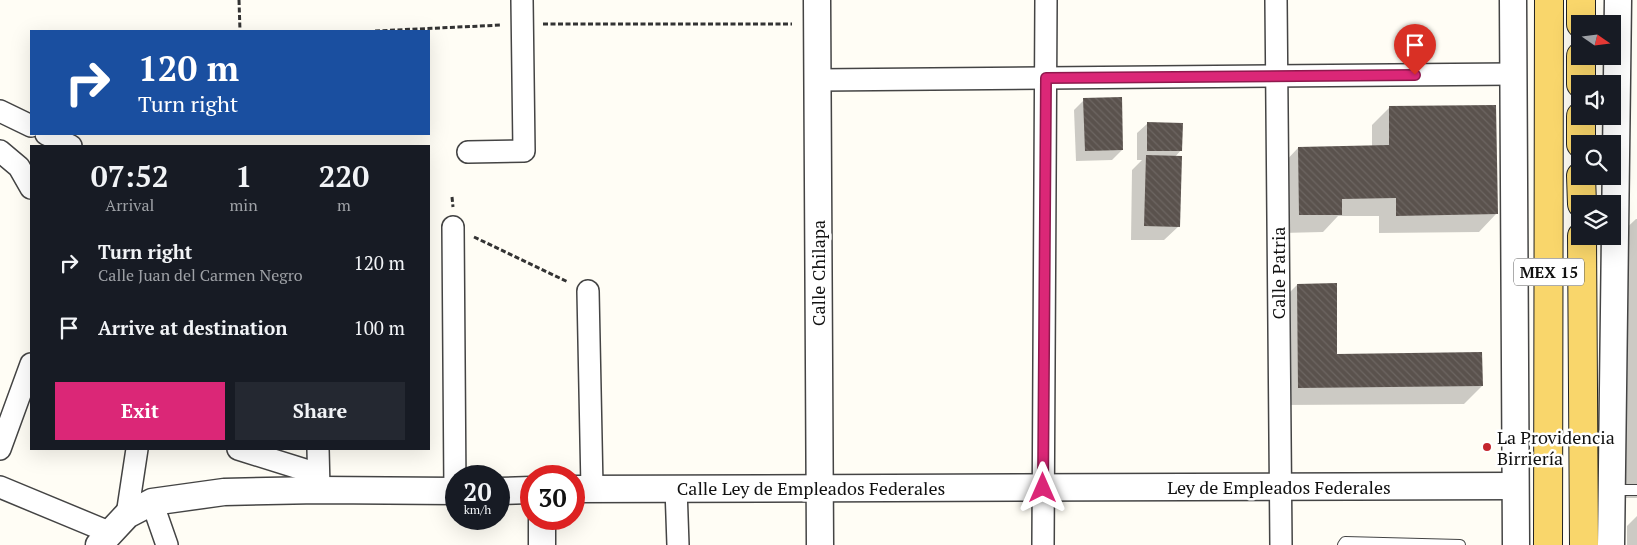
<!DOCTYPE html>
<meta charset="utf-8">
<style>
body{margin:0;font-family:"PT Serif",serif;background:#242831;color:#f1f3f6;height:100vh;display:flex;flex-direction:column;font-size:19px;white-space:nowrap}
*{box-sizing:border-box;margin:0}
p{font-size:16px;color:#9ea1a6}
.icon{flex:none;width:28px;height:28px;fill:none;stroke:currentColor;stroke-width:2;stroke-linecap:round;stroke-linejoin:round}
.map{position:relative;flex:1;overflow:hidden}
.side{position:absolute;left:30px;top:145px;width:400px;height:305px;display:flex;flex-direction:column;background:#171b24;border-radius:0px;box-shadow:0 5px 20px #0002}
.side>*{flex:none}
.guide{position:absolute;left:30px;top:30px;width:400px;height:105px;border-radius:0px;box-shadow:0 5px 20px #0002;background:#1a4fa0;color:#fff;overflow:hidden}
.needle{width:32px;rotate:104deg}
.fabs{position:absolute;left:1571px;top:15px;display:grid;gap:10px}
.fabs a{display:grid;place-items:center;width:50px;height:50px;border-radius:0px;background:#171b24;box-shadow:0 5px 20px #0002;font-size:25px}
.speed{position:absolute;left:445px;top:465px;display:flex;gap:10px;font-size:25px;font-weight:700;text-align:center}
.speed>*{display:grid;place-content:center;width:65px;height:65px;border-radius:50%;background:#171b24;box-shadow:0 5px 20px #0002;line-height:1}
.speed small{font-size:12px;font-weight:400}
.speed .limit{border:8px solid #d22;background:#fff;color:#111}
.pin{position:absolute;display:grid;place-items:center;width:42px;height:42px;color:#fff;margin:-51px -21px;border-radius:50% 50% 50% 0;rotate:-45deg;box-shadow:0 0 5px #0007}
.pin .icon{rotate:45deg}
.me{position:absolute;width:55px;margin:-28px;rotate:0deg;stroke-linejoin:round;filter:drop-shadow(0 0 4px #0008)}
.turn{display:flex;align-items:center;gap:18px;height:105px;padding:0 25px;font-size:22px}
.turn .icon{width:65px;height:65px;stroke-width:2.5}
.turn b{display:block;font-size:35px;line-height:42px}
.eta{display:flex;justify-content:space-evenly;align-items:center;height:85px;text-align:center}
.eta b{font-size:30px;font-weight:800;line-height:35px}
.button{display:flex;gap:10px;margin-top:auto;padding:10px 25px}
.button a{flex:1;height:58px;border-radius:0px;background:#db2777;color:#fff;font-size:20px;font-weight:800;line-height:58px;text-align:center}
.button a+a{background:#242831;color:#f1f3f6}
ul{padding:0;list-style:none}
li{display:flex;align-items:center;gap:15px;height:65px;padding:0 25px}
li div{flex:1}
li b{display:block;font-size:19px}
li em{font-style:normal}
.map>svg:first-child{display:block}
.shadow{fill:#0003}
.building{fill:url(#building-back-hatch)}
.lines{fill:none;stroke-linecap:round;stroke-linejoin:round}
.service-casing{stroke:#444;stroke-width:12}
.minor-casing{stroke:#444;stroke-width:24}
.tertiary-casing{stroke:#444;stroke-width:29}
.primary-casing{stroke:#222;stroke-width:30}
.path{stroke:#333;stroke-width:3;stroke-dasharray:5 2.5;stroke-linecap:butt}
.service{stroke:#fff;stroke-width:10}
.minor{stroke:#fff;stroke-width:21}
.tertiary{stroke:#fff;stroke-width:26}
.primary{stroke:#f9d66b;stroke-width:28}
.route-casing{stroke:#8e194d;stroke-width:12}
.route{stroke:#db2777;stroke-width:9}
.poi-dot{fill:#c4262e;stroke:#fff;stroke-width:2}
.labels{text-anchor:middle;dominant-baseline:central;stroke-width:5;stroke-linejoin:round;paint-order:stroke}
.shield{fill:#fff;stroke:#585858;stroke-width:1}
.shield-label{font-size:16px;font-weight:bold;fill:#111}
.street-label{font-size:18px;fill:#111;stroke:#fff}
.poi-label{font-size:18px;fill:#111;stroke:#fff;text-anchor:start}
</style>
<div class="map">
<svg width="1637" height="545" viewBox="0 0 1637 545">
<defs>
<pattern id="building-back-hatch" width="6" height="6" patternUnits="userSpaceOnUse" patternTransform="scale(1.25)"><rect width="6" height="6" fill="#5a524d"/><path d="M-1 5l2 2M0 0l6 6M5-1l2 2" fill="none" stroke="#6d6662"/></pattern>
</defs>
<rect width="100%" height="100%" fill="#fffdf5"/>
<!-- shadow -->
<g class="shadow">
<polygon points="1084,100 1122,150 1112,160 1076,161 1074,110"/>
<polygon points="1390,107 1496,214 1479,232 1379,233 1379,216 1338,216 1323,232 1282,233 1281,166 1298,148 1372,147 1372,125"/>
<polygon points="1147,124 1181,150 1175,157 1179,226 1164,240 1131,240 1132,170 1142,160 1137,160 1137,133"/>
<polygon points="1636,219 1637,219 1637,498 1619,498 1618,236"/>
<polygon points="1297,285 1336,355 1482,386 1464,404 1281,405 1279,303"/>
<polygon points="1637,516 1637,545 1627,545 1627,526"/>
</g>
<!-- building -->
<g class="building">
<polygon points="1122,97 1123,150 1085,151 1083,98"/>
<polygon points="1496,105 1498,214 1396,216 1396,198 1342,199 1342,215 1299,215 1298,147 1389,145 1389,106"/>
<polygon points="1147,122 1183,123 1182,151 1147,151"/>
<polygon points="1146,155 1182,156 1180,227 1144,226"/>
<polygon points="1337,283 1337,354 1482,352 1483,386 1298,388 1297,284"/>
</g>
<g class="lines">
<!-- service casing -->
<g class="service-casing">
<g id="service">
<polyline points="1613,490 1637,490"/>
<polyline points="1343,545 1345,542 1460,545"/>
</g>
</g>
<!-- minor casing -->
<g class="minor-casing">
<g id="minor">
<polyline points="1276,0 1281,545"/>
<polyline points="818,80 1514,74"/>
<polyline points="0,111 31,126"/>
<polyline points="46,134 71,146"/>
<polyline points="0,151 19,167 31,188"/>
<polyline points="468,152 524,151 522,0"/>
<polyline points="453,227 455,491"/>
<polyline points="588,291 592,488"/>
<polyline points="0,449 31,364"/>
<polyline points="238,449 318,474"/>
<polyline points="318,449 319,488"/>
<polyline points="0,487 111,533"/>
<polyline points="676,488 678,545"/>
<polyline points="152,502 167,545"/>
<polyline points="127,515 137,449"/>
<polyline points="1043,545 1046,0"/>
</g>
</g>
<!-- tertiary casing -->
<g class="tertiary-casing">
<g id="tertiary">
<polyline points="817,0 820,545"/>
<polyline points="1513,0 1516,545"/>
<polyline points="574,489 1515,486"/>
<polyline points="499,491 531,490"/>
<polyline points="99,545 127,515 152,502 224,492 319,490 456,491"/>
<polyline points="542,545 542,519"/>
<polyline points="1611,545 1618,0"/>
</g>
</g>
<!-- primary casing -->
<g class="primary-casing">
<g id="primary">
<polyline points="1581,0 1581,24"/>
<polyline points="1581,56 1581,84"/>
<polyline points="1581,116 1581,144"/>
<polyline points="1581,176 1582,204"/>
<polyline points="1582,236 1584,545"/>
<polyline points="1548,545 1549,0"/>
</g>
</g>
<!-- path -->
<g class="path">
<polyline points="239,0 240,31"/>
<polyline points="543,24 792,24"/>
<polyline points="375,31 502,25"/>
<polyline points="452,197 453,207"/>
<polyline points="474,237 568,282"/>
</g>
<!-- service -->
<use href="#service" class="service"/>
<!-- minor -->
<use href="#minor" class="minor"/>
<!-- tertiary -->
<use href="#tertiary" class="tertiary"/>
<!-- primary -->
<use href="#primary" class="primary"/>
</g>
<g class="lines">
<!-- route casing -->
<g class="route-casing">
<polyline id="route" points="1043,488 1046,78 1415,75"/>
</g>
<!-- route -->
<use href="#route" class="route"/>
</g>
<!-- markers -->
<circle class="poi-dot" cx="1487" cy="447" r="5"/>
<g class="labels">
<!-- shield labels -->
<rect class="shield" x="1514" y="258.5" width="70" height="27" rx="4"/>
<g class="shield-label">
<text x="1549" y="272">MEX 15</text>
</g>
<!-- street labels -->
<g class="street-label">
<text transform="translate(818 273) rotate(-90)">Calle Chilapa</text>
<text transform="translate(1278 273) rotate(-90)">Calle Patria</text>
<text x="1279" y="487">Ley de Empleados Federales</text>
<text x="811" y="488">Calle Ley de Empleados Federales</text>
</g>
<!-- poi labels -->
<g class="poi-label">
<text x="1497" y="437">La Providencia<tspan x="1497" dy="21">Birriería</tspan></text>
</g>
</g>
</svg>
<div class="fabs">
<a><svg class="needle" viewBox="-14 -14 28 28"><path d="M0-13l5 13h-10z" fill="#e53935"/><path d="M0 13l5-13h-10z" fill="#9ea1a6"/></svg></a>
<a><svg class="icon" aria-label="sound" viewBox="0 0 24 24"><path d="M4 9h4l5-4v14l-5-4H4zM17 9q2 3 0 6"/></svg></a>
<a><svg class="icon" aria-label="search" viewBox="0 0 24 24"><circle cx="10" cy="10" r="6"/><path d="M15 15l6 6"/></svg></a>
<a><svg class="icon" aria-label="layers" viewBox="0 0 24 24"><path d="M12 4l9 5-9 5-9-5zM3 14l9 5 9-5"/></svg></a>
</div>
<div class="speed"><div>20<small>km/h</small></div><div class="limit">30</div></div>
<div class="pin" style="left:1415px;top:75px;background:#d93025"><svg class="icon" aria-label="arrive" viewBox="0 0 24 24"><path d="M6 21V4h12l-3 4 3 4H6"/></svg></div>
<svg class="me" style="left:1043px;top:488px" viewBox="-20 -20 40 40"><path d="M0-17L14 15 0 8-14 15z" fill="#db2777" stroke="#fff" stroke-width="4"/></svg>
<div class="guide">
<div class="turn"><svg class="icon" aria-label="right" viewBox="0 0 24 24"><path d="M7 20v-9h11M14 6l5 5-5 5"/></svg><div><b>120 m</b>Turn right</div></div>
</div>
<section class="side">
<div class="eta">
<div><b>07:52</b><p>Arrival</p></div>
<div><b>1</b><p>min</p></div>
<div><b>220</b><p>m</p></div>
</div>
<ul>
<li><svg class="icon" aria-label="right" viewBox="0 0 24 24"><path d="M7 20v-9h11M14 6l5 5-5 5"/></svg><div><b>Turn right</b><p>Calle Juan del Carmen Negro</p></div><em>120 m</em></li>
<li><svg class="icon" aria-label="arrive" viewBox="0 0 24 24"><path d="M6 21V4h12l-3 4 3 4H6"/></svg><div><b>Arrive at destination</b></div><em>100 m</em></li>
</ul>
<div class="button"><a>Exit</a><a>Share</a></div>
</section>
</div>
